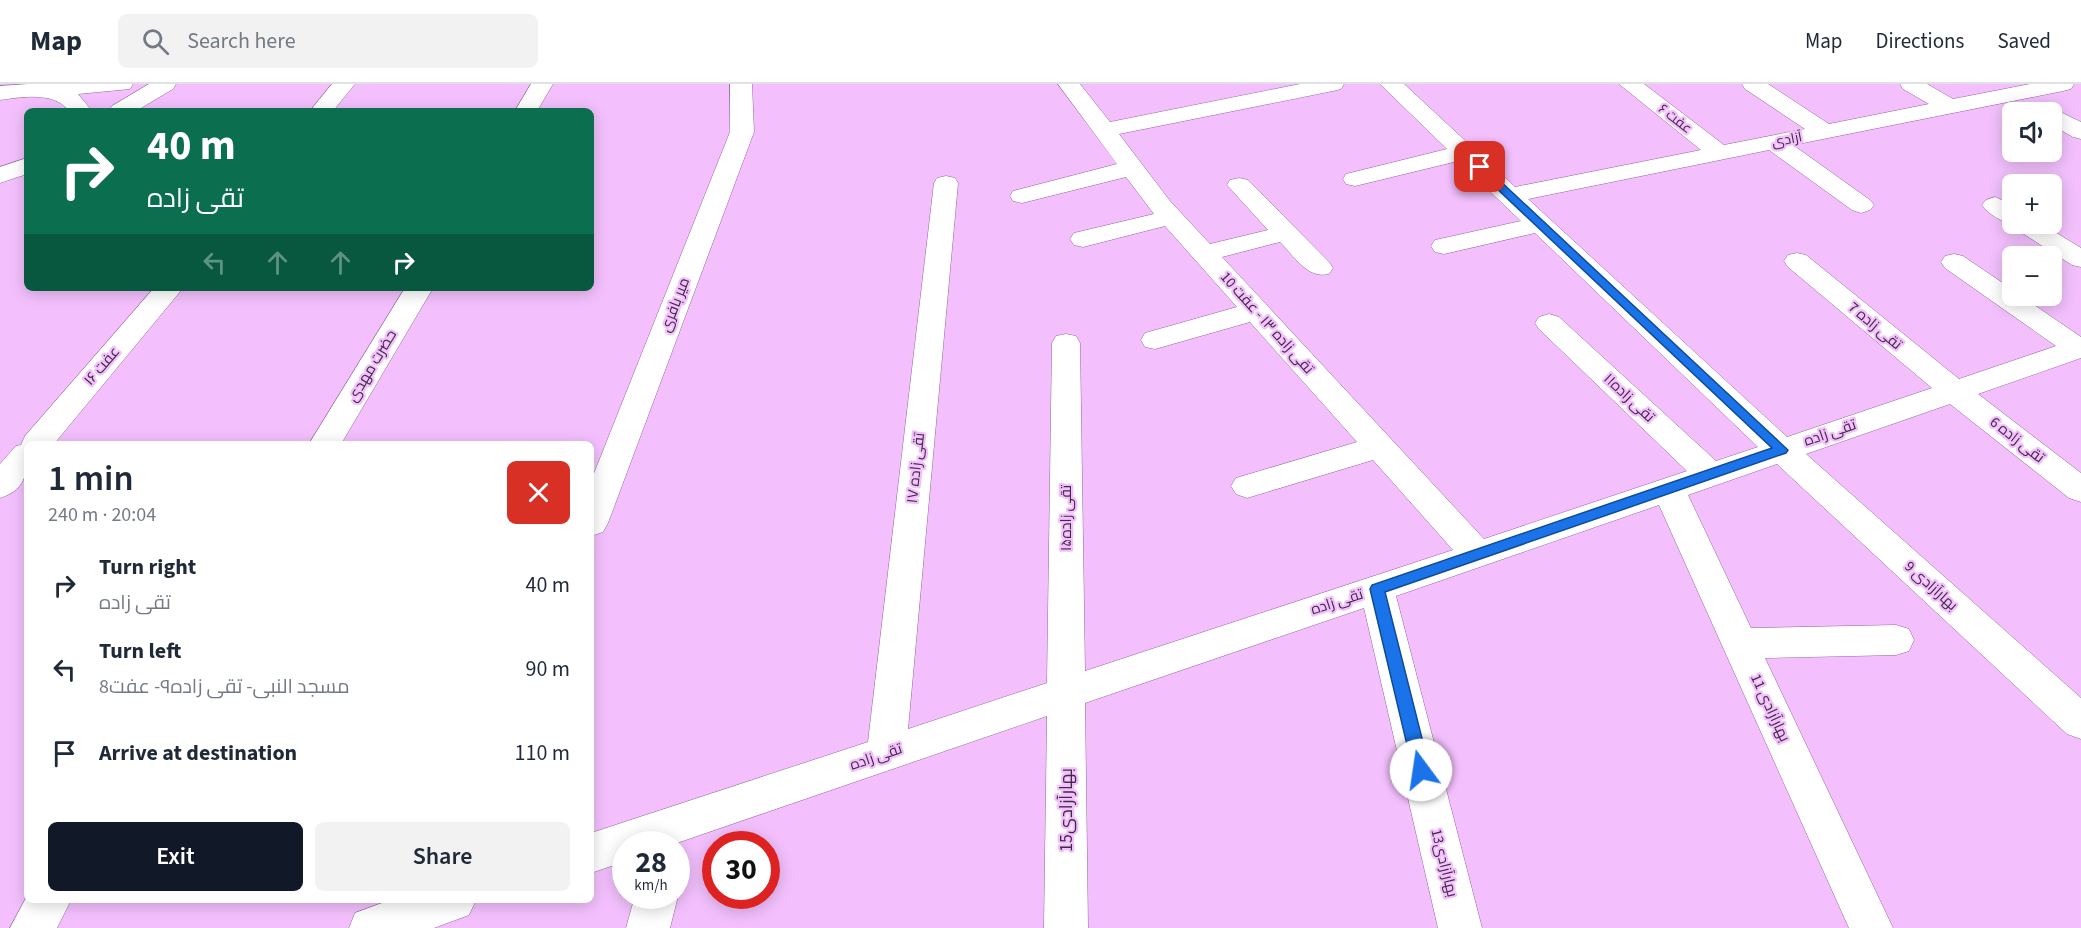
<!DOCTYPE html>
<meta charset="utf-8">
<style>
body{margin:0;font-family:"Source Sans 3",Cairo,sans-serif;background:#f2f2f3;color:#1f2937;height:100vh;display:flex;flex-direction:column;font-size:22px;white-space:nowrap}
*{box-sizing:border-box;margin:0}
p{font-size:20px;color:#747a83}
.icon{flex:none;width:33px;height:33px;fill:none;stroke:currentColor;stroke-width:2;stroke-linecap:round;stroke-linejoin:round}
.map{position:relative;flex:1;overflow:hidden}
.side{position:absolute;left:24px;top:357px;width:570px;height:462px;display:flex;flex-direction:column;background:#fff;border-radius:9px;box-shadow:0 3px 15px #0003}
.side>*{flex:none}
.guide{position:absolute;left:24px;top:24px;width:570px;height:183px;border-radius:9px;box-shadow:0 3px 15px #0003;background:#0b6e4f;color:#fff;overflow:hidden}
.fabs{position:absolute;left:2002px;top:18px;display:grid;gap:12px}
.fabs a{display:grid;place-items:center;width:60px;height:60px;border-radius:9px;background:#fff;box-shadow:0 3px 15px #0003;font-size:30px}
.speed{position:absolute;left:612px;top:747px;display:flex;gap:12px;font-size:30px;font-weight:700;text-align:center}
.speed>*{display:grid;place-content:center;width:78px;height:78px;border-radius:50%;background:#fff;box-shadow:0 3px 15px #0003;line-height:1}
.speed small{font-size:15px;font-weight:400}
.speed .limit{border:9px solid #d22;background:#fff;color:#111}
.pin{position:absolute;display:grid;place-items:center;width:51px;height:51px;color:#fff;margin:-26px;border-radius:12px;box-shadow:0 3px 9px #0006}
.me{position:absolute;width:66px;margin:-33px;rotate:346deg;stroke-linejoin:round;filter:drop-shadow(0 0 4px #0008)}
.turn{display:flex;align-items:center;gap:21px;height:126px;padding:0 24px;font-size:27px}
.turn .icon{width:78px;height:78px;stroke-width:2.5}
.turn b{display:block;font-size:42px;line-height:51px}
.lanes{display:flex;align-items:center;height:57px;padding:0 24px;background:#0003;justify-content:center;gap:30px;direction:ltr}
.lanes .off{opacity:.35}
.round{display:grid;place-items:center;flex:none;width:63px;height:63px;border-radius:9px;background:#f2f2f3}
.head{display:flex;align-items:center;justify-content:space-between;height:102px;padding:0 24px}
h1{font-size:36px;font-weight:600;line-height:45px}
.primary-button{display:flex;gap:12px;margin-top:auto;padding:12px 24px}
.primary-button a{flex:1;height:69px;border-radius:9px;background:#111827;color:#fff;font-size:24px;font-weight:600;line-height:69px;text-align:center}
.primary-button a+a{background:#f2f2f3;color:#1f2937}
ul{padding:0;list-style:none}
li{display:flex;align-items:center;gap:18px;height:84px;padding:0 24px}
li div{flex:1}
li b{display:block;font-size:22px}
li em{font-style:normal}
header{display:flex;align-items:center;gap:36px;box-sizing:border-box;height:84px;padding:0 30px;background:#fff;border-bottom:2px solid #e0e1e3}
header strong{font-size:28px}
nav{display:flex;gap:33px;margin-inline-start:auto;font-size:21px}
.search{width:420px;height:54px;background:#f2f2f3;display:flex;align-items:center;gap:15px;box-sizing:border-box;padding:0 21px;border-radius:9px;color:#747a83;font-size:22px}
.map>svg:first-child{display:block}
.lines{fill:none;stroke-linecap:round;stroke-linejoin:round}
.street-casing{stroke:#94669d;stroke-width:1}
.street{fill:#fff;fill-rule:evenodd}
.route{fill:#1a73e8;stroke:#114b97;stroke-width:1.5}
.labels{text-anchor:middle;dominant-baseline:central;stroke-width:4.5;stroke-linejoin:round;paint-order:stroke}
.far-street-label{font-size:14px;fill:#3f2b43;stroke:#f3c0fd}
.street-label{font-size:15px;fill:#3f2b43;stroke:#f3c0fd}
.near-street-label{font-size:18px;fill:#3f2b43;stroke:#f3c0fd}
</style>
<header>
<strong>Map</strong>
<div class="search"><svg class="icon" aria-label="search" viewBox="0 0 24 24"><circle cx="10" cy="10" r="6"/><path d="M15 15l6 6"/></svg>Search here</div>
<nav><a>Map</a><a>Directions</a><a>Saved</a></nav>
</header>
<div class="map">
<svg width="2081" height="844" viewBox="0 0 2081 844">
<rect width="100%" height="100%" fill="#f3c0fd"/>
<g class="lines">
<!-- street casing -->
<g class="street-casing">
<g id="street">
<path d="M28,0H133L130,5L78,10L92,27H69C54,7 22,13 0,16V2Z"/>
<polygon points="149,0 176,0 173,5 136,27 109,27 112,22"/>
<polygon points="332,0 355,0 333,27 310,27"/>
<polygon points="531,0 553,0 537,27 515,27"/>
<polygon points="730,0 752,0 754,48 608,439 603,448 591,452 591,397 730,48"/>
<path d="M1058,0H1080L1110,38L1300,0H1344L1341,5L1333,7L1119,50L1170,117L1210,160L1268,146L1227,101L1230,96L1239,94L1248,96L1329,178L1333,184L1329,190C1307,195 1295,173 1280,158L1222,173L1484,455L1687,387L1539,245L1535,239L1539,233L1549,230L1559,233L1716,377L1758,363L1535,149L1444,170L1435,168L1431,162L1435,156L1521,137L1458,77L1355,102L1346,100L1343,95L1346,90L1447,65L1380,0H1404L1515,103L1701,66L1619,0H1644L1724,61L1805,45L1745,5L1742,0H1768L1829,40L1929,20L1903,5L1900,0H1927L1953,15L2030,0H2074L2071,5L2063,7L1793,61L1870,116L1874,121L1870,126L1861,129L1852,126L1769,66L1528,115L1787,353L1932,304L1788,183L1784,177L1788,171L1797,169L1806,171L1959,295L2056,262L1945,184L1941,178L1945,172L1954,170L1963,172L2013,206V212H2021L2081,253V274L1978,310L2081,389V418L2069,414L1950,320L1806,370L2081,614V655L2067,650L1777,380L1688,411L1751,544L1896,541L1909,545L1914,556L1909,567L1896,571L1765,574L1893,844H1849L1659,421L1396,512L1482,844H1438L1364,524L1085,619L1088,844H1044L1047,632L674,760H626V777L591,789V749L868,658L934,99L937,94L946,92L955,94L958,99L908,645L1047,599L1052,259L1056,252L1066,250L1076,252L1080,259L1085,587L1453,466L1373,376L1247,414L1236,410L1231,402L1236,394L1357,358L1250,238L1155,265L1145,263L1141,256L1145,249L1237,223L1165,142L1083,163L1074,161L1070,155L1074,149L1154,130L1126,93L1022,119L1013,117L1010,112L1013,107L1117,80Z"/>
<polygon points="2052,24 2081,38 2081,55 2073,53 2052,41 2052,28 2042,28"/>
<polygon points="27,74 27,90 0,99 0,83"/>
<path d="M1995,113L2013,121V140H2042L2081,164V183L2072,181L2016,145L2012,140C2001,137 1989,131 1982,121L1986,116Z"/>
<path d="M154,204H183L54,360H27C27,385 29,405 0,414V380L16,362L21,361L25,352Z"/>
<polygon points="405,204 433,204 341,360 309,360"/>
<polygon points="676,810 678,812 670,844 626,844 635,812 676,812"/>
<polygon points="27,812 27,816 71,816 57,844 10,844"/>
<polygon points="390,816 476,816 469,831 434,844 349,844 355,829"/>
</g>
</g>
<!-- street -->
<use href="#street" class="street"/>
</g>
<!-- route -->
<polygon class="route" points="1476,81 1483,81 1788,366 1786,369 1385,508 1430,686 1427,691 1421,693 1416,691 1413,686 1370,505 1372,501 1772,364 1476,85"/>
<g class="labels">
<!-- far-street labels -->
<g class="far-street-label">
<text transform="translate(1675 35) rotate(38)">عفت ۶</text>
<text transform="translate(1787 56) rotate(-11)">آزادی</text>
</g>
<!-- street labels -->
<g class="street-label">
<text transform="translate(675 221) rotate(-69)">میر بافری</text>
<text transform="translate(1267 239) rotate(48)">تقی زاده ۱۳ - عفت 10</text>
<text transform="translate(1875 242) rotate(40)">تقی زاده 7</text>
<text transform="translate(102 282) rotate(-49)">عفت ۱۶</text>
<text transform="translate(372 282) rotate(-59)">حضرت مهدی</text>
<text transform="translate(1629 314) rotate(43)">تقی زاده۱۱</text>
<text transform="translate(1830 349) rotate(-19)">تقی زاده</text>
<text transform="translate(2017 356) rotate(38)">تقی زاده 6</text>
<text transform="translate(916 384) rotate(-84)">تقی زاده ۱۷</text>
<text transform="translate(1066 434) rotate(-90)">تقی زاده۱۵</text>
<text transform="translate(1931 502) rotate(42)">بهارآزادی 9</text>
<text transform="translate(1337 518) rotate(-18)">تقی زاده</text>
<text transform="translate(1770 624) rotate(65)">بهارآزادی 11</text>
<text transform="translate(876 673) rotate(-19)">تقی زاده</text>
<text transform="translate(1444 779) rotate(76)">بهارآزادی13</text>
</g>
<!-- near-street labels -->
<g class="near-street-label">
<text transform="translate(1066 726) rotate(-90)">بهارآزادی15</text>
</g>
</g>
</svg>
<div class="fabs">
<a><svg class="icon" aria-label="sound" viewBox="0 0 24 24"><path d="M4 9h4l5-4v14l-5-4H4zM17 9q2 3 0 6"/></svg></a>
<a>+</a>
<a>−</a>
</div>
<div class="speed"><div>28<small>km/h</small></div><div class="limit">30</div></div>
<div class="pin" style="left:1480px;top:83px;background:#d93025"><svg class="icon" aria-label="arrive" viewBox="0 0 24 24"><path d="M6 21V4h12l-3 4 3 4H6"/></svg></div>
<svg class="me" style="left:1421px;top:686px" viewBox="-20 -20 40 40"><circle r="19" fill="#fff"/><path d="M0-13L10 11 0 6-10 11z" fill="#1a73e8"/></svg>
<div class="guide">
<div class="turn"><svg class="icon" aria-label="right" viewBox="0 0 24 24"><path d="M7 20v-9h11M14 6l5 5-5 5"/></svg><div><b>40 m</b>تقی زاده</div></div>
<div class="lanes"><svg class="icon off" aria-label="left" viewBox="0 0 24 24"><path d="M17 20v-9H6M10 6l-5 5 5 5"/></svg><svg class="icon off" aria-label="ahead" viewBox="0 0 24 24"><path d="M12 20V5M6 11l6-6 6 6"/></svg><svg class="icon off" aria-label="ahead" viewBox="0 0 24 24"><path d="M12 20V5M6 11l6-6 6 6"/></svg><svg class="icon" aria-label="right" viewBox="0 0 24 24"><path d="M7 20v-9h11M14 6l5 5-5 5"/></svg></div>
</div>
<section class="side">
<div class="head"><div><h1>1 min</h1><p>240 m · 20:04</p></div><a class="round" style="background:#d93025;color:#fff"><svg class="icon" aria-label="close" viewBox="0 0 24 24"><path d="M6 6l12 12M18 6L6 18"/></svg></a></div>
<ul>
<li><svg class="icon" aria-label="right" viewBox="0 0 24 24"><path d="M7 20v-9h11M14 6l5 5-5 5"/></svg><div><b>Turn right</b><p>تقی زاده</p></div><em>40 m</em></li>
<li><svg class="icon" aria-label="left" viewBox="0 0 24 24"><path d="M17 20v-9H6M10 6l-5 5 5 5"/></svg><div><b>Turn left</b><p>مسجد النبی- تقی زاده۹- عفت8</p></div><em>90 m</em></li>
<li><svg class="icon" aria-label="arrive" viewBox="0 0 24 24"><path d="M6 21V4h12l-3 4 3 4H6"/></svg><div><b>Arrive at destination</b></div><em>110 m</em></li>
</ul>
<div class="primary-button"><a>Exit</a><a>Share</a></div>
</section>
</div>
